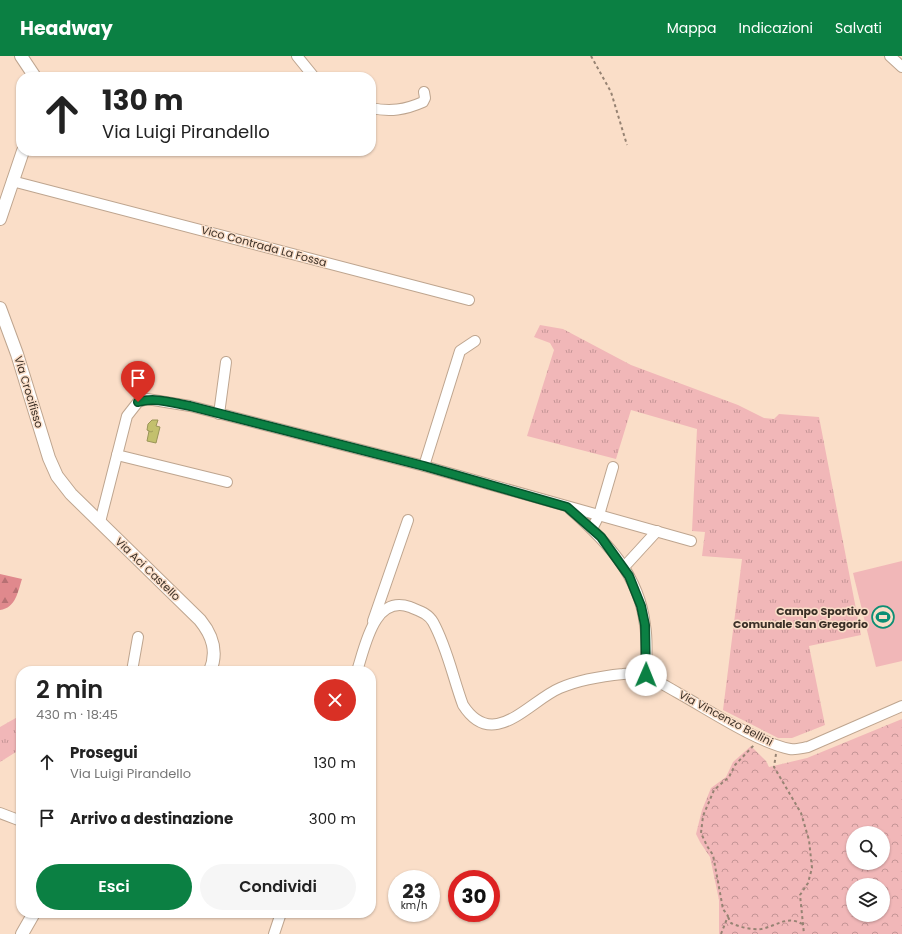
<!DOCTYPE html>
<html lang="it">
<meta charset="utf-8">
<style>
body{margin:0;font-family:Poppins,sans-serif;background:#f6f6f6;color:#222;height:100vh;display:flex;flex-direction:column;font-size:15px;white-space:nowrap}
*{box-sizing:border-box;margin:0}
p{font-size:13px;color:#767676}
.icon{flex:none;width:22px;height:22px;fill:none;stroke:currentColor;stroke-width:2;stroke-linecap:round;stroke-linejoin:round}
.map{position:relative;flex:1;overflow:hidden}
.side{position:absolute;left:16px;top:610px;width:360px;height:252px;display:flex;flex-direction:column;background:#fff;border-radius:16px;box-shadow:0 1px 3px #0004}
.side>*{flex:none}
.hud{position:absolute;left:16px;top:16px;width:360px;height:84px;border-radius:16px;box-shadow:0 1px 3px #0004;background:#fff;color:#222;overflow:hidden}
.buttons{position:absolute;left:846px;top:770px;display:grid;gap:8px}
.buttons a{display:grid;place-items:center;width:44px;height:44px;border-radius:50%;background:#fff;box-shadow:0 1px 3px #0004;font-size:20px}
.speed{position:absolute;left:388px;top:814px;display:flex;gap:8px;font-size:20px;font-weight:700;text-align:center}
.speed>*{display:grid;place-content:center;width:52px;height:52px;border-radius:50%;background:#fff;box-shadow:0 1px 3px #0004;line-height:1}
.speed small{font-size:10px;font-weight:400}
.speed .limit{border:6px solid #d22;background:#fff;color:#111}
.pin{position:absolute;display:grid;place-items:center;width:34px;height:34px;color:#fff;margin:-41px -17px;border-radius:50% 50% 50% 0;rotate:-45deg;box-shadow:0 0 4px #0007}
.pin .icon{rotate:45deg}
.me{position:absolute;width:44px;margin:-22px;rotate:1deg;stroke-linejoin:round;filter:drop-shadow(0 0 3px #0008)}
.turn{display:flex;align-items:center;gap:14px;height:84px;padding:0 20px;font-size:18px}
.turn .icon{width:52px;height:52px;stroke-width:2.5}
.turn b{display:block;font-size:28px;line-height:34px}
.round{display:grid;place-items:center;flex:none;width:42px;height:42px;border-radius:21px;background:#f6f6f6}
.headline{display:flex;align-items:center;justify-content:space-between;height:68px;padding:0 20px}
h1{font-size:24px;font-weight:600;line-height:30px}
.action{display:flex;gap:8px;margin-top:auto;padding:8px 20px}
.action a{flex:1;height:46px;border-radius:24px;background:#0b8043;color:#fff;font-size:16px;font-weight:600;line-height:46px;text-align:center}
.action a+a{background:#f6f6f6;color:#222}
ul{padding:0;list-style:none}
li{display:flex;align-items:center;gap:12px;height:56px;padding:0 20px}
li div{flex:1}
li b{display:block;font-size:15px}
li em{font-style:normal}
header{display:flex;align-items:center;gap:24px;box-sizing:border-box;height:56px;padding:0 20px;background:#0b8043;color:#fff}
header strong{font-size:19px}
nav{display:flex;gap:22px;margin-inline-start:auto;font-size:14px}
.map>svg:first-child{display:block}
.grass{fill:url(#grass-tufts)}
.forest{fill:url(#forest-firs)}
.park{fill:url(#park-crowns);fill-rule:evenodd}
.pitch{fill:#f1b7b8}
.water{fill:url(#water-ripples);stroke:#9a9558}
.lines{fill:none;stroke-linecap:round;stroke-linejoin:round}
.minor-casing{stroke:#bea58f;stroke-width:12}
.tertiary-casing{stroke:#bea58f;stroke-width:14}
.path{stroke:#968373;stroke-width:2;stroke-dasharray:3 3;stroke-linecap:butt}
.minor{stroke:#fff;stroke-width:10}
.tertiary{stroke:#fff;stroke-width:12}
.route-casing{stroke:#07532c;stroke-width:10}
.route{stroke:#0b8043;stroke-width:7}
.labels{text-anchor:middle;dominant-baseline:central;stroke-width:3;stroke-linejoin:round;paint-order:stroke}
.street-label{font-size:11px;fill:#3b3027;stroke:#fadec8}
.poi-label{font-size:11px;font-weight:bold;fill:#3b3027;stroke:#fadec8;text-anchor:end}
</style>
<header>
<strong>Headway</strong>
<nav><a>Mappa</a><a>Indicazioni</a><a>Salvati</a></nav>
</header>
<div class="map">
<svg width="902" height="878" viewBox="0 0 902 878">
<defs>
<pattern id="grass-tufts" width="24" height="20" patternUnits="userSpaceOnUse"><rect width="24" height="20" fill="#f1b7b8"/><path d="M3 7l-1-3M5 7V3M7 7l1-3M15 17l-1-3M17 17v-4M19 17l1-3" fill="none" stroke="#c49596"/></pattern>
<pattern id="forest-firs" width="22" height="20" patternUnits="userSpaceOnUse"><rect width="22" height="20" fill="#e0898d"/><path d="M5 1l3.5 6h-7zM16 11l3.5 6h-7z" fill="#b77073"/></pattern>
<pattern id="park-crowns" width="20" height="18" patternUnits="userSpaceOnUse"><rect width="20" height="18" fill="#f1b7b8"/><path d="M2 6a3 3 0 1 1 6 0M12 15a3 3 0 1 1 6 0" fill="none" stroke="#c49596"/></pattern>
<pattern id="water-ripples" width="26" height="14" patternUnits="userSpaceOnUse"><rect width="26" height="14" fill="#c3c06d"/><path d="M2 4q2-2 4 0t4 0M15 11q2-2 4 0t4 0" fill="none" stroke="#a09c5a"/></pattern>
</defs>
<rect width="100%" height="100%" fill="#fadec8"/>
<!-- grass -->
<g class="grass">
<polygon points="540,269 563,273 631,309 738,349 764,362 774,363 779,358 819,361 861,579 809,590 825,669 792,682 778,682 723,654 742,503 702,500 705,476 692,475 697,373 631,354 616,403 527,380 554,294 550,287 534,281"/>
<polygon points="21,659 21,696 16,696 0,706 0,671"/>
</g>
<!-- forest -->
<path class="forest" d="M0,518L22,523C18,535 16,552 0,554Z"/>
<!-- park -->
<path class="park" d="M902,663V878H719V844L710,801L700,786L696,778L702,754L711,732L726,721L733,706L751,690L766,705L769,711L807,702ZM853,777H883V807H853ZM853,829H883V859H853Z"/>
<!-- pitch -->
<polygon class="pitch" points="902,505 902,605 876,611 853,517"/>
<!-- water -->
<polygon class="water" points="152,364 158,364 156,370 160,371 156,387 147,385 149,375 147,374 148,368"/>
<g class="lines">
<!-- minor casing -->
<g class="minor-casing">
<g id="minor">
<polyline points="297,0 314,21"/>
<polyline points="890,0 902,11"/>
<path d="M371,52C390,56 405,54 423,46L425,42L424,36"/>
<polyline points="12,125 469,244"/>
<polyline points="219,358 226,306"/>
<polyline points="117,399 227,426"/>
<polyline points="424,410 460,295 475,285"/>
<path d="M570,453C606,485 639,518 645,569C648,585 646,603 646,619"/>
<polyline points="100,466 127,360 138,346 147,343 190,350 424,410 691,485"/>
<polyline points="592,473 599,459 613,411"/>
<polyline points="624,511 657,475"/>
<polyline points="373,565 408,464"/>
<polyline points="132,615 138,581"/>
<path d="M357,615C365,591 374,538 410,551C419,555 428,557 433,566C447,591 453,622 463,649C493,696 529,645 560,632C579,624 603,620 623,618C644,615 660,627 678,637C709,654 756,686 790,693C795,694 802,692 808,691L902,650"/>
<polyline points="0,757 21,765"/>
<polyline points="274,878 281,857"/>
</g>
</g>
<!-- tertiary casing -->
<g class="tertiary-casing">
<g id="tertiary">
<polyline points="21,0 35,21"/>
<polyline points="0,163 23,95"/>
<path d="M0,252L17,298L49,402L57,420L71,438L200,564C213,580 218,596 210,615"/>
<polyline points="22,878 34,857"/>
</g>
</g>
<!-- path -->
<g class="path">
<polyline points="591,0 611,36 627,89"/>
<polyline points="776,698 774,711 801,757 809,784 812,812 808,827 800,839 804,878"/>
<path d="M728,861L731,867C739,871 752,874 761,873C777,870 787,859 802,868"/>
<polyline points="721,878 728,860 723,853 713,799 707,790 701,777 703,760 714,734 729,721 735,709 754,689"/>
</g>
<!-- minor -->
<use href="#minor" class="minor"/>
<!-- tertiary -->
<use href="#tertiary" class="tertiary"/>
</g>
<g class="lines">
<!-- route casing -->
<g class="route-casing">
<path id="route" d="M138,346C155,341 173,347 190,350L424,410L567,451L601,481L629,520L641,550L645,569L646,619"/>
</g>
<!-- route -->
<use href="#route" class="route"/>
</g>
<!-- icons -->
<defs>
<g id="stadium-ring" transform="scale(1.15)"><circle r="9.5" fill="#fadec8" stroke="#0c8e74" stroke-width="1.5"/><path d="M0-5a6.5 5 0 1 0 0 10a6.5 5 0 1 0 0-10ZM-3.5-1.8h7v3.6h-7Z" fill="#0c8e74"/></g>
</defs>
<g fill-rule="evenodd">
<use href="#stadium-ring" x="883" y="561"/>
</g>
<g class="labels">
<!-- street labels -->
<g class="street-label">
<text transform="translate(264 190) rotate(15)">Vico Contrada La Fossa</text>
<text transform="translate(29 336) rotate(73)">Via Crocifisso</text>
<text transform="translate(148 513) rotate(44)">Via Aci Castello</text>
<text transform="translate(726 662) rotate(28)">Via Vincenzo Bellini</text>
</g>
<!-- poi labels -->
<g class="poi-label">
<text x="868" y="555">Campo Sportivo<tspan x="868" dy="13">Comunale San Gregorio</tspan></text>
</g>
</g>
</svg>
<div class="buttons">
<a><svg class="icon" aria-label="search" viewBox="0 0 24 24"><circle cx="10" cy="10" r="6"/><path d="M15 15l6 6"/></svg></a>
<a><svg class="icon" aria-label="layers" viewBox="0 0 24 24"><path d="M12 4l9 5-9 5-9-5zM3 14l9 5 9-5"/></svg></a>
</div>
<div class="speed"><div>23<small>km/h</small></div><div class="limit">30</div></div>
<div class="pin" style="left:138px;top:346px;background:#d93025"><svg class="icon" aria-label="arrive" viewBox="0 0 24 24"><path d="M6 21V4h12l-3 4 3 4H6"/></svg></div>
<svg class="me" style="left:646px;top:619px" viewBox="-20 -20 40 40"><circle r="19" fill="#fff"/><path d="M0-13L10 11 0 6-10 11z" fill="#0b8043"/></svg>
<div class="hud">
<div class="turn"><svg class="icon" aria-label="ahead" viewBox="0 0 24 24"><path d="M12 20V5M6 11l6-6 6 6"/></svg><div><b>130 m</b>Via Luigi Pirandello</div></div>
</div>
<section class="side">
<div class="headline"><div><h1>2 min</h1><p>430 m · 18:45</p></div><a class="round" style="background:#d93025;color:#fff"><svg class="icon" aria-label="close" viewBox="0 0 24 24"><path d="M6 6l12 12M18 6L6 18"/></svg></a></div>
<ul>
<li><svg class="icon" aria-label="ahead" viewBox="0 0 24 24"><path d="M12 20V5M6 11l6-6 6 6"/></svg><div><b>Prosegui</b><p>Via Luigi Pirandello</p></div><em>130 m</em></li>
<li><svg class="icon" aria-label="arrive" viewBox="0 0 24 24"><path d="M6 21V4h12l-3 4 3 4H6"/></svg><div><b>Arrivo a destinazione</b></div><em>300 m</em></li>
</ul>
<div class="action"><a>Esci</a><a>Condividi</a></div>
</section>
</div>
